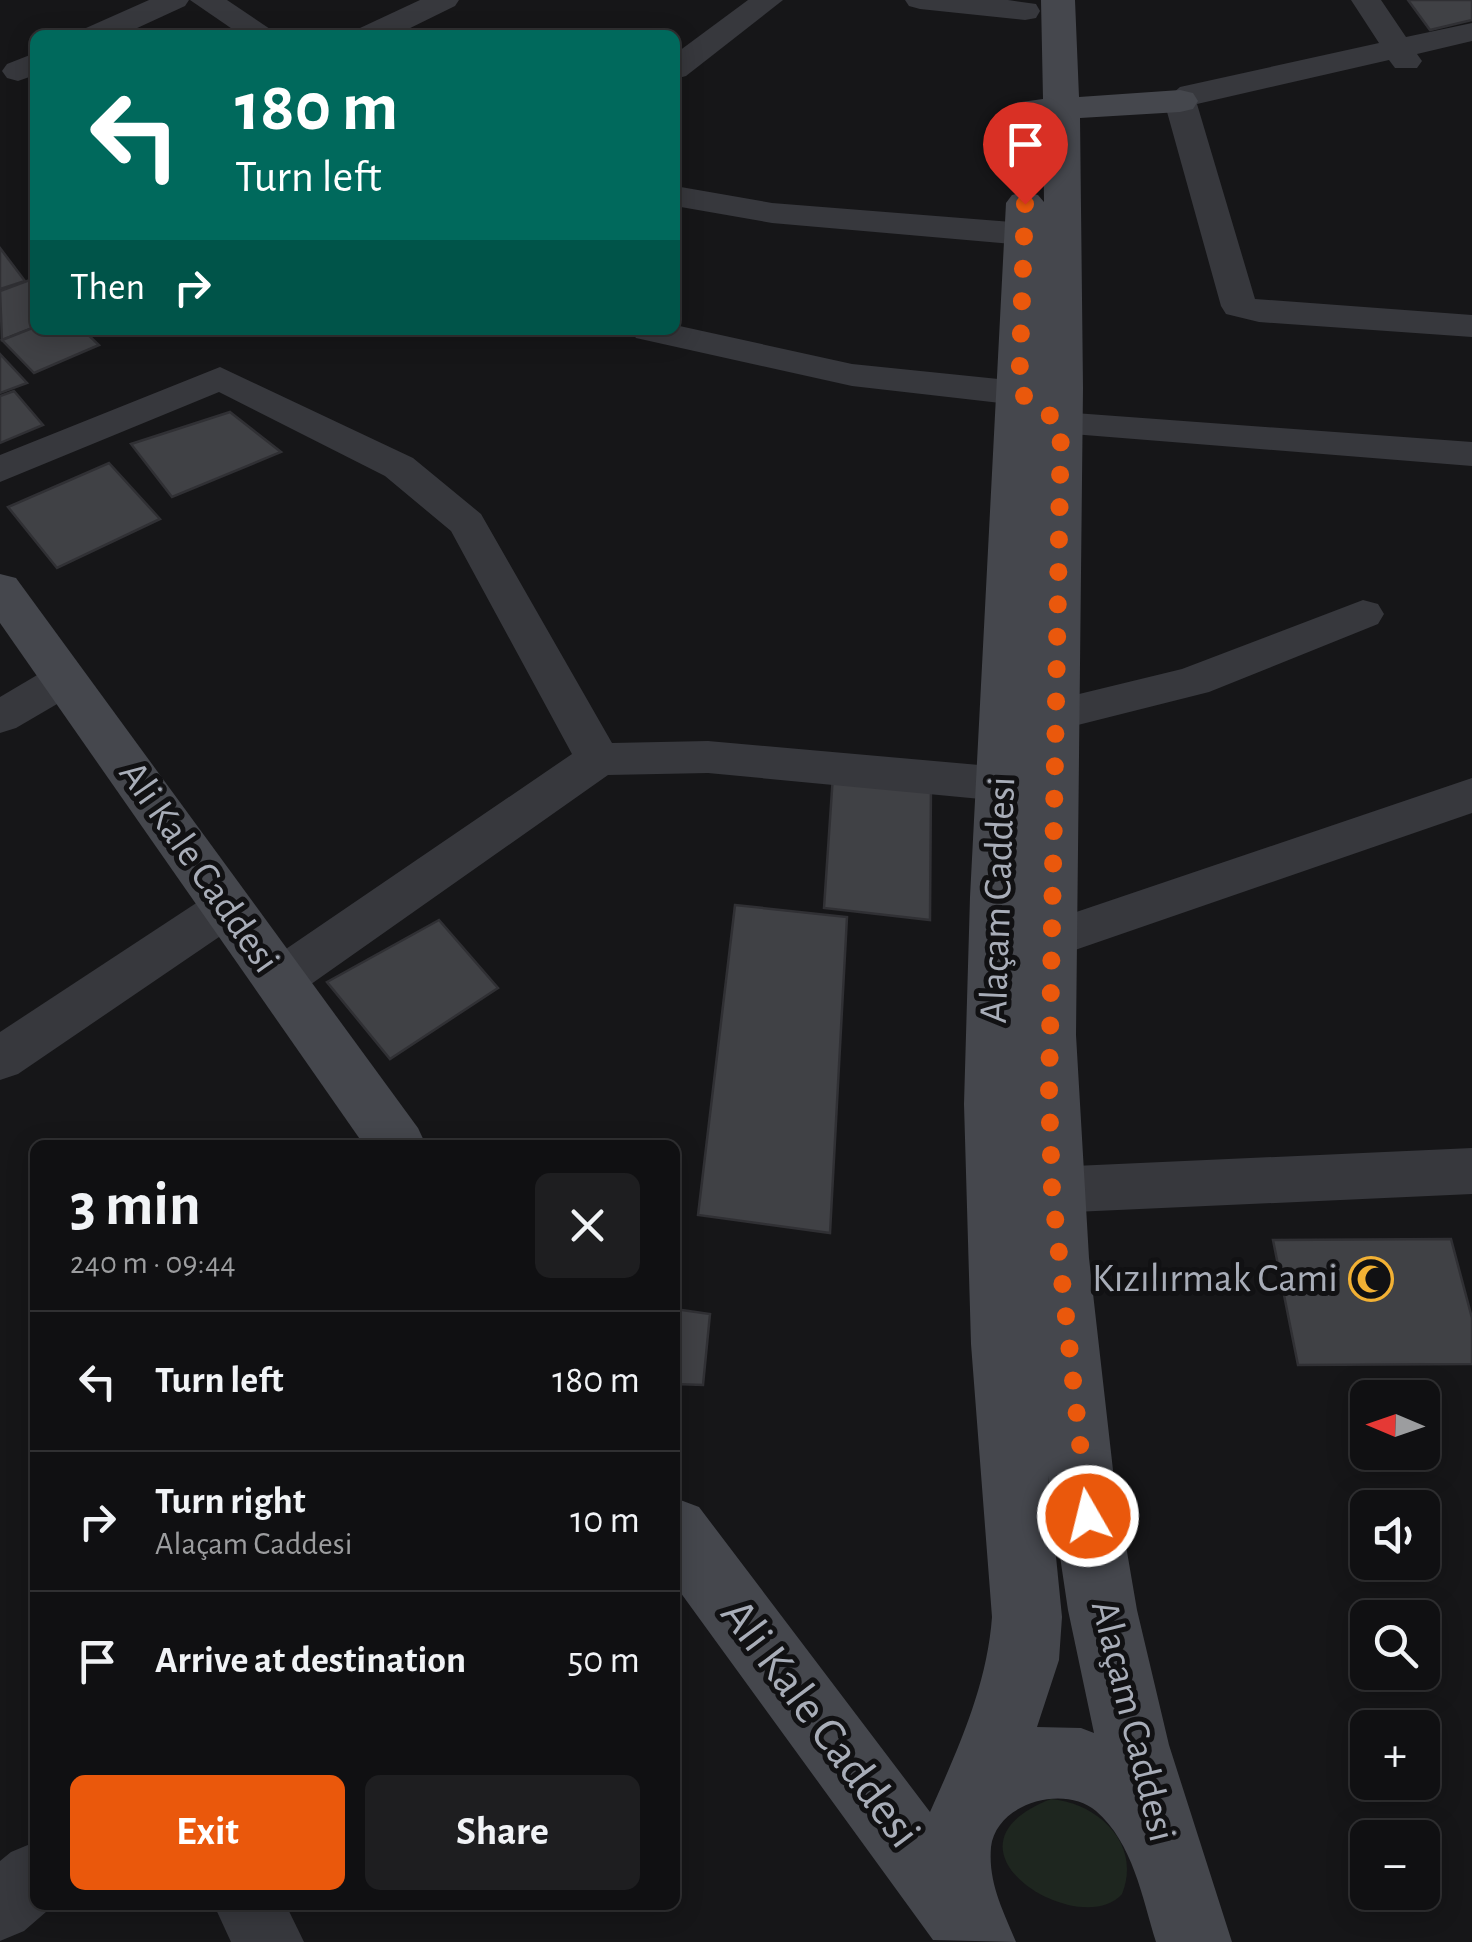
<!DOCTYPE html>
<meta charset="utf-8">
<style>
body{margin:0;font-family:"Alegreya Sans",sans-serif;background:#1e1e20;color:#f1f3f6;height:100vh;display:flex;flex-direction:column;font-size:38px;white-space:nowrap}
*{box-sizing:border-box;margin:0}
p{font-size:32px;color:#9c9d9f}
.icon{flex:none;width:55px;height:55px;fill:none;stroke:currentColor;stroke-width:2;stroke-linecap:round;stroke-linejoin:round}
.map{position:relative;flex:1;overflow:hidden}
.panel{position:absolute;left:30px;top:1140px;width:650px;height:770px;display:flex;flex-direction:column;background:#101012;border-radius:15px;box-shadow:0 5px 25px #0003,0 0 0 2px #303032}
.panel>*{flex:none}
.banner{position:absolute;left:30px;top:30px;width:650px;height:305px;border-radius:15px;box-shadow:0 5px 25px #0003,0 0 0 2px #303032;background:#00695c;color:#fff;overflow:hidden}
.needle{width:65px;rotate:272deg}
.buttons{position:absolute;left:1350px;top:1380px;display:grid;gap:20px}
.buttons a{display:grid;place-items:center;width:90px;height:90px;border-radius:15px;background:#101012;box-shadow:0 5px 25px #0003,0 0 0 2px #303032;font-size:50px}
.pin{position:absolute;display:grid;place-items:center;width:85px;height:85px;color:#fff;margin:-102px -42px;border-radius:50% 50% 50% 0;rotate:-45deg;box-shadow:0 0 10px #0007}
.pin .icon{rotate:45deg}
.me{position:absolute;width:110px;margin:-55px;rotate:352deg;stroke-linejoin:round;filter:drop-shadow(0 0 8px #0008)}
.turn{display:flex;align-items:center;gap:35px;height:210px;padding:0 40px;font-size:45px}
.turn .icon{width:130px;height:130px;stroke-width:2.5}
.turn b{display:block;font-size:70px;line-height:85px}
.then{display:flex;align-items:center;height:95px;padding:0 40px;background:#0003;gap:20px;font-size:38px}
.round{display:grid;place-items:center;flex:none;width:105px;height:105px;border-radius:15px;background:#1e1e20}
.overview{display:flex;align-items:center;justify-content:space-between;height:170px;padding:0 40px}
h1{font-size:60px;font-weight:700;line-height:75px}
.primary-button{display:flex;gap:20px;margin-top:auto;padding:20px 40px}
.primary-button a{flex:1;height:115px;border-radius:15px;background:#ea580c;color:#fff;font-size:40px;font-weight:700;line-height:115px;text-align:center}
.primary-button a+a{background:#1e1e20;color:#f1f3f6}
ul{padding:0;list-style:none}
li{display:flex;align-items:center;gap:30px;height:140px;padding:0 40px;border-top:2px solid #303032}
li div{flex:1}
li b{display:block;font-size:38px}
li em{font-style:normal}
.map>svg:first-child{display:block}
.green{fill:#1e261f}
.building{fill:#404145;stroke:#303034;stroke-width:2.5}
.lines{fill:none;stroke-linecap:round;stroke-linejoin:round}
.minor{fill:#37383d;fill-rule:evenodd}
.secondary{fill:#45474d;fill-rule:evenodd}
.route{stroke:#ea580c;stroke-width:18;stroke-dasharray:0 32.4}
.labels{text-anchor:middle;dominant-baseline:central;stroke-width:10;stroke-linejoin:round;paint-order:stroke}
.street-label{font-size:40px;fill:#a8adb8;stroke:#111113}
.poi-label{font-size:40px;fill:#a8adb8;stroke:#111113;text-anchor:end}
.near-street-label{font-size:48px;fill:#a8adb8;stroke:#111113}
</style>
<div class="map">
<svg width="1472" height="1942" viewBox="0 0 1472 1942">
<rect width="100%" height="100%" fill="#161618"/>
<!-- green -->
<path class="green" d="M1051,1799C1098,1803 1142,1844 1122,1894C1080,1942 925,1848 1051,1799Z"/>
<!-- building -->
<g class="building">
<polygon points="1408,0 1472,0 1472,20 1430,30"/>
<polygon points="0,248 25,281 0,289"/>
<polygon points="35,278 35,327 2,340 0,291"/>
<polygon points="35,327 83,330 99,345 34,373 2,340"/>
<polygon points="0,354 27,383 0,393"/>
<polygon points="14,391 43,425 0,443 0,396"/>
<polygon points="230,412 281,452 172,497 131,444"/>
<polygon points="109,463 160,519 57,568 8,507"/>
<polygon points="833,775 931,783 930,920 824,908"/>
<polygon points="735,905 847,917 830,1233 698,1215"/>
<polygon points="439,920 498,988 390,1059 327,982"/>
<polygon points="1451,1239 1472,1318 1472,1364 1298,1365 1273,1240"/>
<polygon points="675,1309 710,1314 703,1385 675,1384"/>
</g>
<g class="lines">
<!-- minor -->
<g class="minor">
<polygon points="149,0 189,0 185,6 122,35 81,35 86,28"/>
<polygon points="190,0 227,0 279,35 241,35"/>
<polygon points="420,0 459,0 455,6 396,35 355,35 360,28"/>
<polygon points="748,0 783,0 686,76 675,79 675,54"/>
<polygon points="905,0 1008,0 1036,4 1040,11 1036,18 1025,20 920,9 909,6"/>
<polygon points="1351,0 1381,0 1406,37 1472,23 1472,41 1417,54 1422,61 1417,68 1395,68 1389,60 1197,104 1255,299 1472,315 1472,337 1259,322 1226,314 1221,306 1164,101 1180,87 1379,43"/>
<polygon points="35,53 35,75 18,81 7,78 2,71 7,64"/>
<polygon points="675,186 772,203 1025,223 1037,227 1043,234 1037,241 1025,245 772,223 675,206"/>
<polygon points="675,325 852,364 1019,381 1033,385 1038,393 1033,401 1019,405 852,386 636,338 630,330 675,330"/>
<polygon points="220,367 413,458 481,514 612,743 708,741 1002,767 1018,772 1025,784 1018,796 1002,801 708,773 608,775 297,994 279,1000 261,994 254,980 261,966 572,754 451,531 385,476 219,392 0,482 0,455"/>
<polygon points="1061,412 1472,442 1472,466 1047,432 1042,424 1047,416"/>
<polygon points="1363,600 1378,604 1384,614 1378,624 1209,692 1054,731 1038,726 1032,715 1038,704 1182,669"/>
<polygon points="65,664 81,668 87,679 81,690 16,728 0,733 0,697 49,668"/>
<polygon points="1472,778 1472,813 1049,959 1032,953 1024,940 1032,927"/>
<polygon points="227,889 244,894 251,907 244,920 18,1074 0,1080 0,1032 210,894"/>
<polygon points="1472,1148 1472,1194 1052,1213 1033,1206 1025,1190 1033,1174 1052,1167"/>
<polygon points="35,1842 35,1905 54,1905 24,1931 0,1941 0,1861 11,1852"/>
<polygon points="214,1905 286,1905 304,1942 231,1942"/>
</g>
<!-- secondary -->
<g class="secondary">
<path d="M1041,0H1075L1079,97L1180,90L1193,93L1198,101L1193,109L1180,112L1080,118L1083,388L1076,1035L1089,1258L1113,1470L1137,1610L1169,1745L1232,1942H1156C1142,1897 1133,1843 1096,1811C1064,1784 996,1803 991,1847C988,1883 1003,1910 1016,1942L933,1940L675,1585V1498L699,1507L930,1812C958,1749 987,1686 992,1617L971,1344L964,1104L970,897L1006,203L1012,195L1025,192L1038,195L1044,202L1043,121L1015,119L1010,111L1015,103L1043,99ZM1048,1476L1068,1610L1094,1733L1081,1728L1037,1727L1059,1660L1062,1617Z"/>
<polygon points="0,574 16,578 418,1128 426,1145 364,1145 0,623"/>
</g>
</g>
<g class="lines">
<!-- route -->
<polyline class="route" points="1025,204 1019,392 1061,424 1049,1092 1052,1190 1088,1516"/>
</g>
<!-- icons -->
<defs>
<g id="mosque-ring" transform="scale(2.25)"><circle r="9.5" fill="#111113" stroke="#f2b134" stroke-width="1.5"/><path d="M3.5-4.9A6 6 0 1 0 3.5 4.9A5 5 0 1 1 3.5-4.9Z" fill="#f2b134"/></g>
</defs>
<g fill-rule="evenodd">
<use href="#mosque-ring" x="1371" y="1279"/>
</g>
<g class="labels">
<!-- street labels -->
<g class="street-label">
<text transform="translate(199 867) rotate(55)">Ali Kale Caddesi</text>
<text transform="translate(998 900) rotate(-88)">Alaçam Caddesi</text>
<text transform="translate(1133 1721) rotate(76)">Alaçam Caddesi</text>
</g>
<!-- poi labels -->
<g class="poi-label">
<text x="1338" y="1279">Kızılırmak Cami</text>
</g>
<!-- near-street labels -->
<g class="near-street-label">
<text transform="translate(820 1724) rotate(53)">Ali Kale Caddesi</text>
</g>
</g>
</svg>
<div class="buttons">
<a><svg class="needle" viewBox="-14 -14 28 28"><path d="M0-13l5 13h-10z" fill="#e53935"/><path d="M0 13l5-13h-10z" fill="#9c9d9f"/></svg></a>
<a><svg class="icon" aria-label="sound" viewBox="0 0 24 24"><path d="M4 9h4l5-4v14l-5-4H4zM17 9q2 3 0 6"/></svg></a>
<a><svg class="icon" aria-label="search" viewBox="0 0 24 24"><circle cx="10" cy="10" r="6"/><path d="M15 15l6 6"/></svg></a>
<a>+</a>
<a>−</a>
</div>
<div class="pin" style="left:1025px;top:204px;background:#d93025"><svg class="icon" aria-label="arrive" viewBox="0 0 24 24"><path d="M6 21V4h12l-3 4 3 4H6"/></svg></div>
<svg class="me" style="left:1088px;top:1516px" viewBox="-20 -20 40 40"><circle r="17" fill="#ea580c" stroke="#fff" stroke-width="3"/><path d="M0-11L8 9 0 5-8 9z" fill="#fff"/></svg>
<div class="banner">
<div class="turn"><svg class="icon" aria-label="left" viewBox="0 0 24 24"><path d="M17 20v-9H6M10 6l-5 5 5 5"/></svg><div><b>180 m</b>Turn left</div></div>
<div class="then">Then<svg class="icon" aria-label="right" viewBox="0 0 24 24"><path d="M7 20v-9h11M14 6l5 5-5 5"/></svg></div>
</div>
<section class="panel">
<div class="overview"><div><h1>3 min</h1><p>240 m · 09:44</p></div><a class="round"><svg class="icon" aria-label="close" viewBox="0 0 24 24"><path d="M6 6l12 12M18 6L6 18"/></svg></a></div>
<ul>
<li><svg class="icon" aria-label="left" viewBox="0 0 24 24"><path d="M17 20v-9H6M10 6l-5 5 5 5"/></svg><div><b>Turn left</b></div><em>180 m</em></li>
<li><svg class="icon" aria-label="right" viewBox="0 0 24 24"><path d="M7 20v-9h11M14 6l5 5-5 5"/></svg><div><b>Turn right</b><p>Alaçam Caddesi</p></div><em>10 m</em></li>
<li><svg class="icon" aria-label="arrive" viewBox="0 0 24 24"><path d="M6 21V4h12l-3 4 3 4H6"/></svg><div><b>Arrive at destination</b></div><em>50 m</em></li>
</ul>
<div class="primary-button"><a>Exit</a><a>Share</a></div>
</section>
</div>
